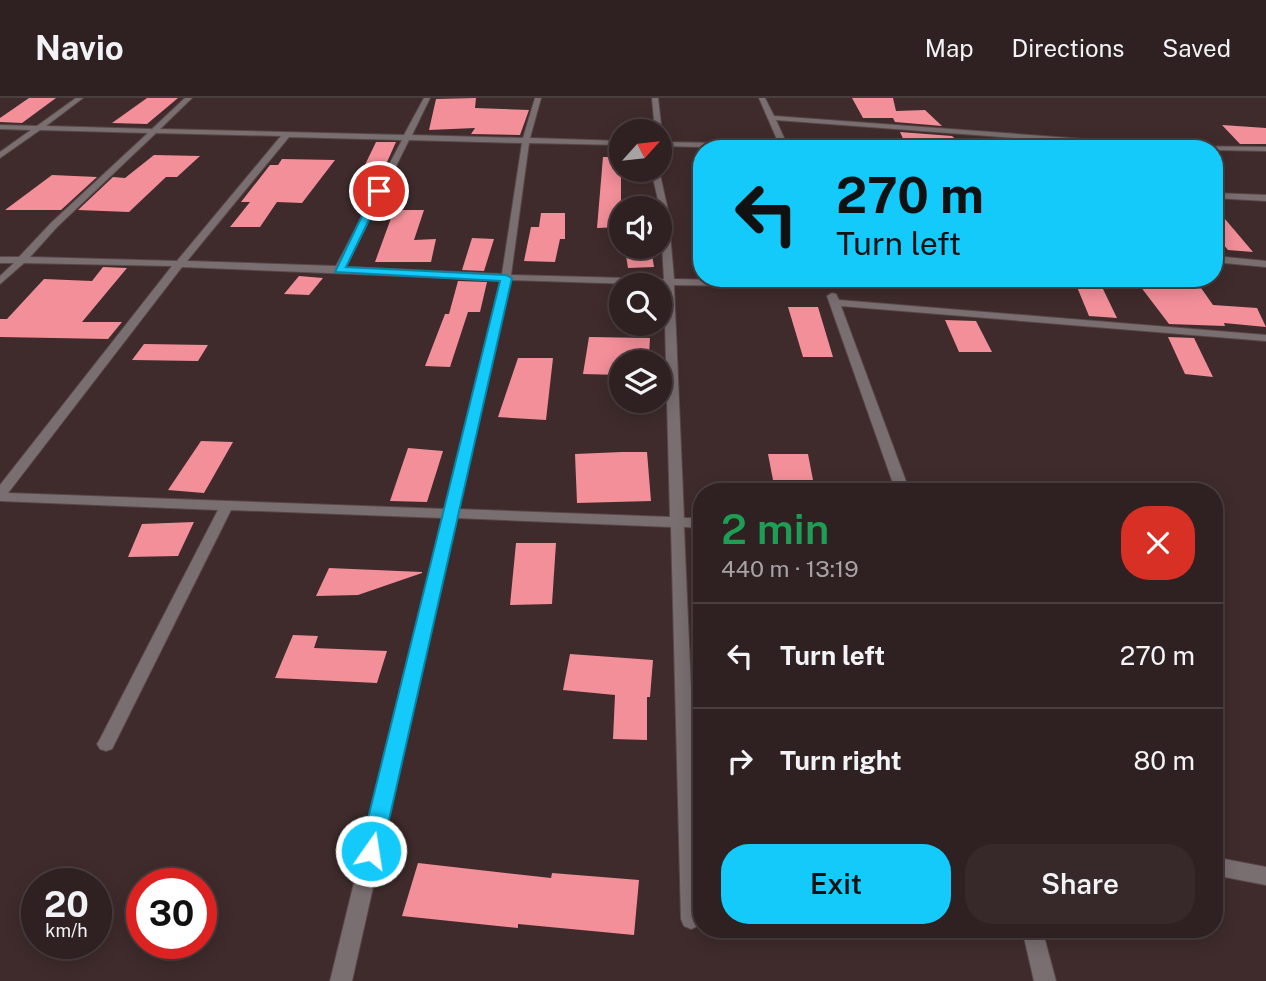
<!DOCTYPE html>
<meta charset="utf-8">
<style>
body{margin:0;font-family:"Public Sans",sans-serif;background:#37282a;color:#f1f3f6;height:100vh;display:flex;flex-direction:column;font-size:26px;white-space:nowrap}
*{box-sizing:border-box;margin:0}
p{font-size:23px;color:#a7a3a5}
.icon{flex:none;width:38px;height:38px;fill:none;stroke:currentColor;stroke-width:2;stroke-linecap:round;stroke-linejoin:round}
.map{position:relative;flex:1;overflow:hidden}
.sheet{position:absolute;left:693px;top:385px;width:530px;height:455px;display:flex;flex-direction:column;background:#2f2021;border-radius:28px;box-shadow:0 4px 18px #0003,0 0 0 2px #4a3e3f}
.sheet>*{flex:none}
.banner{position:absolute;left:693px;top:42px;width:530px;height:147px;border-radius:28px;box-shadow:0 4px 18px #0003,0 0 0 2px #4a3e3f;background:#13cafb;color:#111;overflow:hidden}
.needle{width:46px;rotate:63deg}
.buttons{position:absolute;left:609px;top:21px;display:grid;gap:14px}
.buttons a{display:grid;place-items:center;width:63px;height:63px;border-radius:50%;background:#2f2021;box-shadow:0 4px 18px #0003,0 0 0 2px #4a3e3f;font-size:35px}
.speed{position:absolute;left:21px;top:770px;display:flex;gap:14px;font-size:35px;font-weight:700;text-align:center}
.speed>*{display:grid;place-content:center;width:91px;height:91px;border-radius:50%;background:#2f2021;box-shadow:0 4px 18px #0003,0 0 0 2px #4a3e3f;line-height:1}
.speed small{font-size:18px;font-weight:400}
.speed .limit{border:10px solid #d22;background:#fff;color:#111}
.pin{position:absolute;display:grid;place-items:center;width:60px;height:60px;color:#fff;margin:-30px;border:4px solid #fff;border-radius:50%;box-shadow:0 2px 7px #0007}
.me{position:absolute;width:77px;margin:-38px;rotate:13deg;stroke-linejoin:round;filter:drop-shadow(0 0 5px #0008)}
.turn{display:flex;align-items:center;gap:24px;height:147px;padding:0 28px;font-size:32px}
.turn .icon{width:91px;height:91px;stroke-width:2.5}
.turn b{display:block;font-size:49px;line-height:60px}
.round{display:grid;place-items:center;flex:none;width:74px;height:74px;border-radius:28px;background:#37282a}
.overview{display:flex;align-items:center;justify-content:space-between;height:119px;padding:0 28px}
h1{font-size:42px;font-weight:600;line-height:52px;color:#1e9e55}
.action{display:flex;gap:14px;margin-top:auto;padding:14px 28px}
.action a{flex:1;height:80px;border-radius:28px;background:#13cafb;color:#111;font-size:28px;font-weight:600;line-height:80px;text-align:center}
.action a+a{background:#37282a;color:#f1f3f6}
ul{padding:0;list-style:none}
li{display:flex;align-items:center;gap:21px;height:105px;padding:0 28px;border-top:2px solid #4a3e3f}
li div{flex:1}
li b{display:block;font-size:26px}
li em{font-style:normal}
header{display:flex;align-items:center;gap:42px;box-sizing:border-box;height:98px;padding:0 35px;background:#2f2021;border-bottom:2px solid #4a3e3f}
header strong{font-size:33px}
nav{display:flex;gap:38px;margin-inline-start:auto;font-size:24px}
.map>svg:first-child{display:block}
.building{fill:#f38f99}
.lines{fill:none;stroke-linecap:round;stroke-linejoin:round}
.minor-casing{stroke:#5a4748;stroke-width:2}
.minor{fill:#7a6f70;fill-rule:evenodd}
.route{fill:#13cafb;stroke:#0c83a3;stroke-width:2}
</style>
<header>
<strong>Navio</strong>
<nav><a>Map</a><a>Directions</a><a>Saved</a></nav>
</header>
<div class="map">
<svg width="1266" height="883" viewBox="0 0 1266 883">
<rect width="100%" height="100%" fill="#3f2b2c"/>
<!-- building -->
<g class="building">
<polygon points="29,0 56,0 22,25 0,24 0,20"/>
<polygon points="147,0 178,0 147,26 112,25"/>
<polygon points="476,0 475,10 529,12 520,37 471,36 475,30 429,32 436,1"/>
<polygon points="852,0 893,0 896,13 925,12 942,28 895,24 893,20 863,20"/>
<polygon points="1222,27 1266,30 1266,46 1240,46"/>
<polygon points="900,34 952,38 963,48 906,47"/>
<polygon points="376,44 396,44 383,73 363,71"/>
<polygon points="154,57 200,58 177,79 166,79 129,114 78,112 113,79 125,80"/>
<polygon points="603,59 621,59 621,129 597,130"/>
<polygon points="282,61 335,62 302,105 277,104 260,129 230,129 250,104 241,104 270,67 278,67"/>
<polygon points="52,77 97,79 61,112 5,112"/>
<polygon points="1214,108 1253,154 1228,152 1214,135"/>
<polygon points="394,112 424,112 414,142 436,141 431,164 375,164"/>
<polygon points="541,115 565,115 565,141 560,141 555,164 524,163 531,129 539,129"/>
<polygon points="472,140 494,141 484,173 462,172"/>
<polygon points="651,150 654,169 628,170 625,151"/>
<polygon points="103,169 127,170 82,224 122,224 108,241 0,239 0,221 7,221 44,181 92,183"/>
<polygon points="299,178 323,180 309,197 284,196"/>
<polygon points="1134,180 1194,180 1213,207 1257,210 1266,229 1224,225 1225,228 1169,226"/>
<polygon points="458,183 487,184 480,214 468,214 450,269 425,268 445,216 449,216"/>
<polygon points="1077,189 1103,191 1117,220 1089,218"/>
<polygon points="788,209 818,209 833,259 803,259"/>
<polygon points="945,222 976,223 992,254 959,254"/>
<polygon points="589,239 650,240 649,257 642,256 641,264 621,264 621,277 583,276"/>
<polygon points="1168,239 1194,240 1213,279 1185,276"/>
<polygon points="144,246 208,247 198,263 132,262"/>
<polygon points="518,260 553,260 546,322 498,319"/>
<polygon points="201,343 233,344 204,395 168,392"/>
<polygon points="408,350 443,353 427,404 390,403"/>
<polygon points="622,354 647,354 651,403 577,405 575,356"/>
<polygon points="768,356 808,356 813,382 773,382"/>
<polygon points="194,424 178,458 128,459 142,426"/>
<polygon points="516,445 556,445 552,506 510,507"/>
<polygon points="329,470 422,474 422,475 358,497 316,498"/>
<polygon points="293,537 318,538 314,550 387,553 377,585 275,580"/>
<polygon points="570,556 653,562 650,599 647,599 647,642 613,641 615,597 563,592"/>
<polygon points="418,765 551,780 552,775 639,782 634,837 518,826 518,830 402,818"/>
</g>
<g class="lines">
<!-- minor casing -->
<g class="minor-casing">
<g id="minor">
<path d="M76,0H83L46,28L152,31L185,0H192L160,31L404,37L424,0H430L412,37L523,40L535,0H541L530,40L621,43V47L529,45L511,177L664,181L660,110L651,72H659L668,112L674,181L828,184L830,186L825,189L674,187L684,420H702V430L684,429L701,821L698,828L691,831L684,828L681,821L671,429L456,420L352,883H330L443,420L231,412L112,651L106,653L100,651L97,646L100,641L218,412L0,403V387L172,168L24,165L0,186V178L14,165H0V159H19L51,125L148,35L40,32L0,60V54L31,32L0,31V27L37,28ZM156,35L281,38L177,163L30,159L57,129ZM289,39L402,42L336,168L187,163ZM409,42L522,45L502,176L346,169ZM182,169L501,182L445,411L8,395ZM510,182L664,187L670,419L458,411Z"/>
<polygon points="652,0 658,0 662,35 655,33"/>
<polygon points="759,0 765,0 774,18 1178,48 1266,49 1266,53 1158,51 776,22 789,51 660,48 660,44 779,46"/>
<polygon points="1214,95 1266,97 1266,103 1214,100"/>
<polygon points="1214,158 1266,163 1266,169 1214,164"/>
<polygon points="832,195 836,196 839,202 1266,237 1266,243 841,208 910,394 896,394 827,198"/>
<polygon points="1214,759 1266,769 1266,787 1214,777"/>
<polygon points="1022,831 1042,831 1056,883 1034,883"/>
</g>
</g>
<!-- minor -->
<use href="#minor" class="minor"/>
</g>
<!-- route -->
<polygon class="route" points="375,91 383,93 346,169 506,177 512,180 382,753 379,760 371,763 363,760 360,753 500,183 335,174"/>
</svg>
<div class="buttons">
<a><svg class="needle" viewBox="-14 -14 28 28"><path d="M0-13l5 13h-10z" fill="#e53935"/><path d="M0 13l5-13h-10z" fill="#a7a3a5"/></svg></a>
<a><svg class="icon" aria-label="sound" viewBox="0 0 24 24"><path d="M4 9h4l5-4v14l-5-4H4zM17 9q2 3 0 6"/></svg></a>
<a><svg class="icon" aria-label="search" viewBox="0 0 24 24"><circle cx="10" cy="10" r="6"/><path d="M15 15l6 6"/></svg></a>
<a><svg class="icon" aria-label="layers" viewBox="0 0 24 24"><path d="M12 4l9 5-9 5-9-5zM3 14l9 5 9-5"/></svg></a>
</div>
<div class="speed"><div>20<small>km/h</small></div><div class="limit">30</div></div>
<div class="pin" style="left:379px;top:93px;background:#d93025"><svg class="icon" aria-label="arrive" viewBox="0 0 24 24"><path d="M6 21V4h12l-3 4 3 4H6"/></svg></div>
<svg class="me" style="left:371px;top:753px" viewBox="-20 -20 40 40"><circle r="17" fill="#13cafb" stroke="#fff" stroke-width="3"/><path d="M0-11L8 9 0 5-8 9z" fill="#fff"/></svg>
<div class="banner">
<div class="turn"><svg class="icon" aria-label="left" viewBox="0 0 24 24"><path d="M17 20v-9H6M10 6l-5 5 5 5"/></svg><div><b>270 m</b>Turn left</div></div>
</div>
<section class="sheet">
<div class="overview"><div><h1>2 min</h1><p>440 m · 13:19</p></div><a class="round" style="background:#d93025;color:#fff"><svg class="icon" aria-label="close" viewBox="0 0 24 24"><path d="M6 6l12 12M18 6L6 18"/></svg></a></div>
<ul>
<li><svg class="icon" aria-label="left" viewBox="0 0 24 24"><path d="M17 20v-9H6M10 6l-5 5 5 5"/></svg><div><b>Turn left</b></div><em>270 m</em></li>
<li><svg class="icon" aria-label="right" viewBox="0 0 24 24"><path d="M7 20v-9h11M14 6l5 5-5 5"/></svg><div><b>Turn right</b></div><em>80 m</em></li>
</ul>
<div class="action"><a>Exit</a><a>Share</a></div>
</section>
</div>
